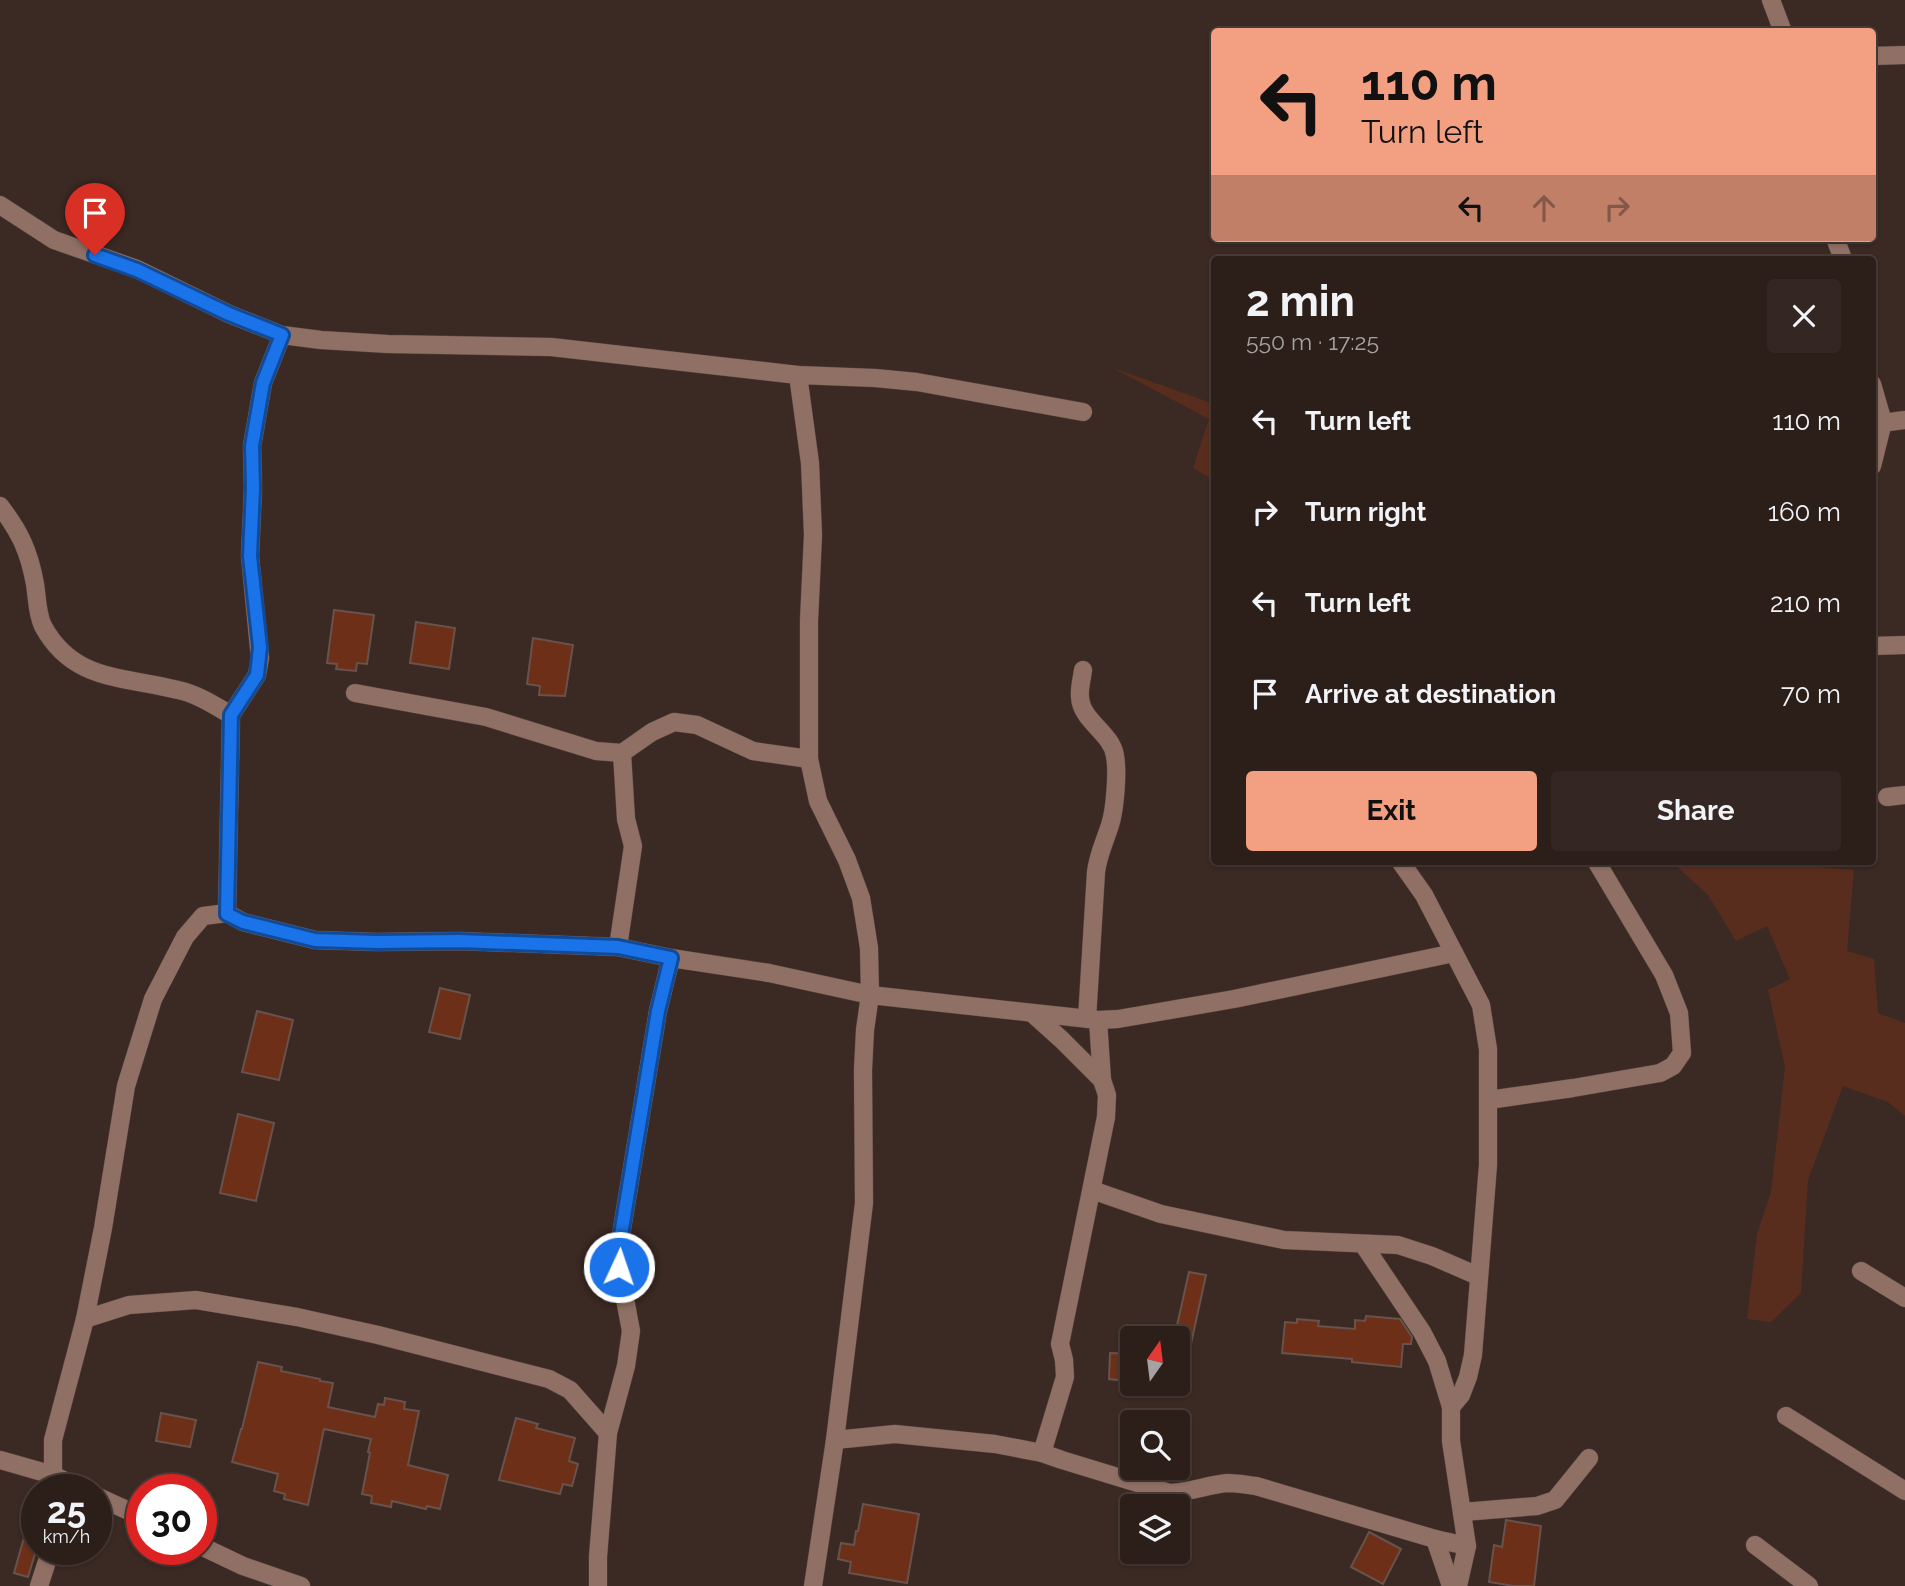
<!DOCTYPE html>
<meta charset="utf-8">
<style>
body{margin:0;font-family:Raleway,sans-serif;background:#342723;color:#f1f3f6;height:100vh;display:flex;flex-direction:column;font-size:26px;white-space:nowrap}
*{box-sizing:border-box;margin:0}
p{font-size:23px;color:#a6a2a2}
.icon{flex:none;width:38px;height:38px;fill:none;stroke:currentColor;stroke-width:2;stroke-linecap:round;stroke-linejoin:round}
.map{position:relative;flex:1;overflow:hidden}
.side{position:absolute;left:1211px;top:256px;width:665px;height:609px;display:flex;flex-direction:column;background:#2c1f1a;border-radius:7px;box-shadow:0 2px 5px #0004,0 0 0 2px #483d39}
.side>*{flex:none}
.hud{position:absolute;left:1211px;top:28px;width:665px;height:214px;border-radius:7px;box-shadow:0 2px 5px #0004,0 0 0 2px #483d39;background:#f39f82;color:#111;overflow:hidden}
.needle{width:46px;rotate:14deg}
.controls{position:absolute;left:1120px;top:1326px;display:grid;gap:14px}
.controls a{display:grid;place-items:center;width:70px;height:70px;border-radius:7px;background:#2c1f1a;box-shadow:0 2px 5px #0004,0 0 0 2px #483d39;font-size:35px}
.speed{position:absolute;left:21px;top:1474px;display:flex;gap:14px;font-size:35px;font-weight:700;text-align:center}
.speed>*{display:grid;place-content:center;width:91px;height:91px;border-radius:50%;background:#2c1f1a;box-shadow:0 2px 5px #0004,0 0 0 2px #483d39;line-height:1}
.speed small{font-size:18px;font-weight:400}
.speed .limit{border:10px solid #d22;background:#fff;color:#111}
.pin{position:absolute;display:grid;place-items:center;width:60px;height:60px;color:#fff;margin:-72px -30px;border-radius:50% 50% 50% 0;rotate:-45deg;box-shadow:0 0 7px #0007}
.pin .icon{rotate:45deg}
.me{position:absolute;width:77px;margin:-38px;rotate:3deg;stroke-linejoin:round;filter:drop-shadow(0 0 5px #0008)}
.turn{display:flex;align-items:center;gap:24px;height:147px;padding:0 35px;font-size:32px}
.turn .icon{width:91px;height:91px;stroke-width:2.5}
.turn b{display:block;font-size:49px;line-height:60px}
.lanes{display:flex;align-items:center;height:66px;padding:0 35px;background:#0003;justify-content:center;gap:35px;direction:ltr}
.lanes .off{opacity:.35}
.round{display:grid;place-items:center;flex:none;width:74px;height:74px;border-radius:7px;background:#342723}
.headline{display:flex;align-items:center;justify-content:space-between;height:119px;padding:0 35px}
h1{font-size:42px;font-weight:700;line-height:52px}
.primary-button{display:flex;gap:14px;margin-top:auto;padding:14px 35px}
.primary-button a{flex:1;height:80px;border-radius:7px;background:#f39f82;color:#111;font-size:28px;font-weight:700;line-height:80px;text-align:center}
.primary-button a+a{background:#342723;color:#f1f3f6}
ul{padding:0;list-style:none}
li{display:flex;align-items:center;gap:21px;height:91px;padding:0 35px}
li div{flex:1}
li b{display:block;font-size:26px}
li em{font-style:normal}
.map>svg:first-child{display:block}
.green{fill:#592d1d}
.building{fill:#6e2f18;stroke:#67534c;stroke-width:2}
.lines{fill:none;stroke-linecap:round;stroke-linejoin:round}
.minor-casing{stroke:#574640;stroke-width:19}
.minor{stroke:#907065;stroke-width:18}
.route-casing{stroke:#114b97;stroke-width:18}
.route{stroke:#1a73e8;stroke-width:12}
</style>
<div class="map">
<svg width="1905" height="1586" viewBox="0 0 1905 1586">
<rect width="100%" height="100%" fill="#3b2923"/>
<!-- green -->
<g class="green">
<polygon points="1111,367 1214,404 1214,480 1193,468 1209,419"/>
<polygon points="1671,861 1817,861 1819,867 1854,870 1847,951 1874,959 1878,1013 1905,1023 1905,1116 1888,1102 1843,1086 1808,1180 1801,1293 1771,1322 1747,1319 1757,1234 1771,1192 1785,1067 1768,990 1790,979 1767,926 1736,941 1708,895"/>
</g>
<!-- building -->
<g class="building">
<polygon points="334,610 374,615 367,664 357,663 356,671 336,669 337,664 327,663"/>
<polygon points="416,622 455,628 449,669 410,663"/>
<polygon points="533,638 573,645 565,696 539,695 540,686 527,684"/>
<polygon points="440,988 470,995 460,1039 429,1032"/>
<polygon points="257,1011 293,1020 279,1080 242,1072"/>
<polygon points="238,1114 274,1123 256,1201 220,1193"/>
<polygon points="1189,1272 1206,1275 1184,1376 1178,1375 1178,1339 1174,1339"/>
<polygon points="1366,1316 1400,1319 1412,1337 1411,1344 1403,1344 1401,1367 1352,1362 1352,1359 1282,1353 1285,1322 1297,1323 1297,1319 1319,1321 1318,1326 1355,1329 1355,1320 1365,1321"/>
<polygon points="1110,1353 1132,1354 1132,1376 1127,1376 1126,1381 1109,1379"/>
<polygon points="258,1362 282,1367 281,1371 320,1379 320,1381 333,1383 328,1407 375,1417 378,1404 384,1405 385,1398 405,1402 404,1409 419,1411 408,1465 448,1475 440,1509 427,1506 426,1509 392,1501 391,1507 371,1503 372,1496 362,1494 370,1453 368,1452 371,1439 324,1429 308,1505 284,1499 285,1494 274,1491 278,1474 232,1462 241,1429 242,1429"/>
<polygon points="161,1413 196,1420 190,1447 156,1441"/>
<polygon points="516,1418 538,1424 536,1428 575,1438 569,1461 578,1464 572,1486 563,1484 560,1494 499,1480"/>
<polygon points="863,1504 919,1514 907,1583 849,1573 851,1562 838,1559 841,1543 854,1545 856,1531 858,1531"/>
<polygon points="1506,1520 1541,1526 1534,1586 1514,1586 1489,1582 1494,1545 1502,1547"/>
<polygon points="1369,1532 1401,1549 1383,1584 1351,1567"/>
<polygon points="25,1534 37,1538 37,1547 28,1577 14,1573"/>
</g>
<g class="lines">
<!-- minor casing -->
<g class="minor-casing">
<g id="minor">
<polyline points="1771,0 1783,32"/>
<polyline points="1872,56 1905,55"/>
<polyline points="0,205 54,240 137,269 229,314 282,335 321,340 388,344 551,347 798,375 875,378 917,382 1083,412"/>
<polyline points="1835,238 1843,259"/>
<polyline points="798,375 810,463 813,535 809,621 809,759 818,801 847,860 861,898 869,948 870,995 865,1030 863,1070 864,1203 835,1440 813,1586"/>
<polyline points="1872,384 1883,422 1872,466"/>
<polyline points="1874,424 1905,420"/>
<path d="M0,506C20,532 29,551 35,584C37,596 37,614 43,626C73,682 124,676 178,690C197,694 214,705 231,715"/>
<polyline points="1872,646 1905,645"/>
<path d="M1083,670C1082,679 1079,688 1080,697C1081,721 1112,733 1115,756C1118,772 1115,810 1110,825C1105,841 1098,855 1096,872L1087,1019"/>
<polyline points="355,693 486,717 596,751 622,753 626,819 633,846 618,947"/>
<polyline points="622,753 652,732 674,722 697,725 753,751 809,759"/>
<polyline points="1887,797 1905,795"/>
<polyline points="1400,861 1424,895 1481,1005 1488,1049 1488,1165 1473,1355 1468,1377 1461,1395 1451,1407 1451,1441 1467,1546 1458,1586"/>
<polyline points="227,913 231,715 257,675 260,658 250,556 253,488 252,446 263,383 282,335"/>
<polyline points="1032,1013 1062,1040 1102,1080"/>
<path d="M1098,1020L1102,1080L1107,1095L1106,1117L1060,1344L1064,1360L1065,1377L1042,1453L1062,1460L1170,1493C1190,1492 1208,1485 1227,1483C1237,1483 1247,1485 1256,1486L1435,1539L1467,1546"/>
<polyline points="1489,1100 1573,1088 1660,1073 1673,1066 1682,1053 1679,1013 1664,975 1596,861"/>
<polyline points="1092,1190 1161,1214 1284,1240 1398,1245 1432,1256 1478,1276"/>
<polyline points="1363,1244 1422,1332 1437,1361 1451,1407"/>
<polyline points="1861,1271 1905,1298"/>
<polyline points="85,1319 129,1305 196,1300 297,1317 378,1335 549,1379 570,1390 608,1433"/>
<polyline points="1786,1416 1905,1491"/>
<polyline points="835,1440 895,1434 995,1444 1042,1453"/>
<polyline points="0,1460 53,1475 82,1489"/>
<polyline points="53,1475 53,1440 85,1319 103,1228 126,1086 153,999 185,937 203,916 227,913 243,922 315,940 377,942 459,941 618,947 671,958 769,973 870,995 1098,1020 1118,1019 1234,999 1454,953"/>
<polyline points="96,1496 142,1517"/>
<polyline points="1463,1512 1537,1506 1555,1500 1589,1458"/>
<polyline points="1435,1539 1451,1586"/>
<polyline points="1755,1545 1809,1586"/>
<polyline points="201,1546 243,1566 301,1586"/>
<polyline points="39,1586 51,1549"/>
<polyline points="598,1586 598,1557 608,1433 626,1366 631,1331 619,1267 620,1241 658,1011 671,958"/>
</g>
</g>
<!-- minor -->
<use href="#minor" class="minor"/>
</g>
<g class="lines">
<!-- route casing -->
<g class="route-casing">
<polyline id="route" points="95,255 137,270 229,314 282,335 263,383 252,446 253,488 250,556 260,647 257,675 231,715 227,914 243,922 315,940 377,942 459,941 618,947 671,958 658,1011 620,1241 619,1267"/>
</g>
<!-- route -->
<use href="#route" class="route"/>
</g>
</svg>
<div class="controls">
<a><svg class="needle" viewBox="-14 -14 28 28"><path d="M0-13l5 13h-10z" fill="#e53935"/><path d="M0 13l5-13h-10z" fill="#a6a2a2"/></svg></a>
<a><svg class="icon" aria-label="search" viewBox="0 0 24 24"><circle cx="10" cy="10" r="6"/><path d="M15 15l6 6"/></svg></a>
<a><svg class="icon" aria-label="layers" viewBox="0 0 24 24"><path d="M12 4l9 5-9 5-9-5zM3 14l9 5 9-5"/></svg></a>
</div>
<div class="speed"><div>25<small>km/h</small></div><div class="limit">30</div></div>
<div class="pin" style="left:95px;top:255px;background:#d93025"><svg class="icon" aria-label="arrive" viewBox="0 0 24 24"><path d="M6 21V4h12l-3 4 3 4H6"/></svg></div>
<svg class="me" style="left:619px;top:1267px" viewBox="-20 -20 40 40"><circle r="17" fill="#1a73e8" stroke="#fff" stroke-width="3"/><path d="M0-11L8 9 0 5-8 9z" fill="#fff"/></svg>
<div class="hud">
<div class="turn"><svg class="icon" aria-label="left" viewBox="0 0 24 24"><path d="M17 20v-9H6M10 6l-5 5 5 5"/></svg><div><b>110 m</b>Turn left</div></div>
<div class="lanes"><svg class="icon" aria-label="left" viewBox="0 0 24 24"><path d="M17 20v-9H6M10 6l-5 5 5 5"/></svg><svg class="icon off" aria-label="ahead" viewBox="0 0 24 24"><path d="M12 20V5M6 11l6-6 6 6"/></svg><svg class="icon off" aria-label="right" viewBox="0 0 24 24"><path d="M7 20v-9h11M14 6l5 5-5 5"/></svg></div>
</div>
<section class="side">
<div class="headline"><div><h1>2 min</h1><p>550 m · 17:25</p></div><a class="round"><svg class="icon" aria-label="close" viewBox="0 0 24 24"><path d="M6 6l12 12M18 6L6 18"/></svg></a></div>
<ul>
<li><svg class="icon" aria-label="left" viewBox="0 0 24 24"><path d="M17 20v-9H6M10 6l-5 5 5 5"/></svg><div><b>Turn left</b></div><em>110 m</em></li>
<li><svg class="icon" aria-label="right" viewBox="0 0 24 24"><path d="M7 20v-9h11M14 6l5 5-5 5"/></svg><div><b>Turn right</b></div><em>160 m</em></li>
<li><svg class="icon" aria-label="left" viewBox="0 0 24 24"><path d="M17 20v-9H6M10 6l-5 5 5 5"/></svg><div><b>Turn left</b></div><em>210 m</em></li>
<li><svg class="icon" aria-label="arrive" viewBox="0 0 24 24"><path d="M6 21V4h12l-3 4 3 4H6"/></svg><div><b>Arrive at destination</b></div><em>70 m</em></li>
</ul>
<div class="primary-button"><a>Exit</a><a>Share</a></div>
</section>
</div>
